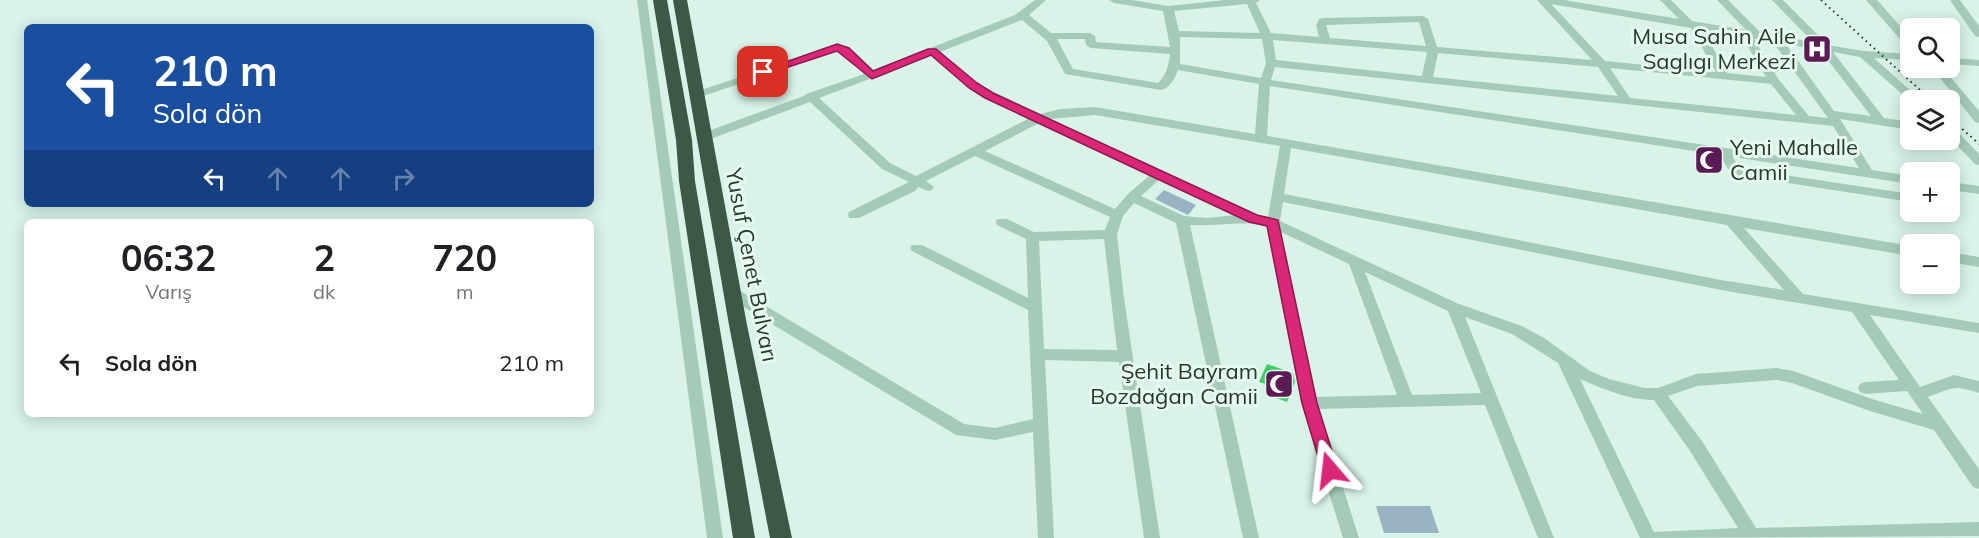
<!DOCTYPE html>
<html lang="tr">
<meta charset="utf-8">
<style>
body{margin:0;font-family:Mulish,sans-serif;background:#f6f6f6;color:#202124;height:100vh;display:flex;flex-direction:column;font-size:22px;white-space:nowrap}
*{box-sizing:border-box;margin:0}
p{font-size:20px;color:#757577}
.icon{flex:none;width:33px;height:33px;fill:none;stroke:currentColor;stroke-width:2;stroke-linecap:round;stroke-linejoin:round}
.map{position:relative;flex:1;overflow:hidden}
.side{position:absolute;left:24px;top:219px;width:570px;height:198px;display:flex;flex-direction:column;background:#fff;border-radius:9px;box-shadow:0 3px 15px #0003}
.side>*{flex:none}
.top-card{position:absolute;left:24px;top:24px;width:570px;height:183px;border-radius:9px;box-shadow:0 3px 15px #0003;background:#1a4fa0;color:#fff;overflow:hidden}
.buttons{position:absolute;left:1900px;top:18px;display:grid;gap:12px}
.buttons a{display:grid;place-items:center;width:60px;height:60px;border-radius:9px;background:#fff;box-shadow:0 3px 15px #0003;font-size:30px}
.pin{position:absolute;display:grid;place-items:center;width:51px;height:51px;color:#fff;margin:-26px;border-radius:12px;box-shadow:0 3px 9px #0006}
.me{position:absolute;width:66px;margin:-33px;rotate:343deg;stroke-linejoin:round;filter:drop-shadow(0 0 4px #0008)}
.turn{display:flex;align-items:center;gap:21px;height:126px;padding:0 30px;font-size:27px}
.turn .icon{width:78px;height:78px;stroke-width:2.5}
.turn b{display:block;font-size:42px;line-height:51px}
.lanes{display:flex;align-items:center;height:57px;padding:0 30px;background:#0003;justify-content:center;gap:30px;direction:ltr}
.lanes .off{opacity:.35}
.eta{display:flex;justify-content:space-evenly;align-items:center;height:102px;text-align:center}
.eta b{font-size:36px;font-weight:700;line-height:42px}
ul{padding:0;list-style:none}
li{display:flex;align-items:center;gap:18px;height:84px;padding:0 30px}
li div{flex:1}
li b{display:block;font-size:22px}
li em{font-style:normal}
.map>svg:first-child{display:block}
.green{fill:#99b3c3}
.building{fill:#3ecd64}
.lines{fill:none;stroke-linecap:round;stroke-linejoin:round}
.minor{fill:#a5cbb8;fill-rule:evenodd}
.highway{fill:#3d5846;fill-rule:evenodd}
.rail{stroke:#27372c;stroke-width:2;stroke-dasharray:1.5 4;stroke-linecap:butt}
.route{fill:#db2777;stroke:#8e194d;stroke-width:1.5}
.labels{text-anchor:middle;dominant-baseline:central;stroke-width:6;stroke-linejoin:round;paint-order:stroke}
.poi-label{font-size:22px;fill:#27372c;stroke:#e6faf2;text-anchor:end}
.street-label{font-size:22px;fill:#27372c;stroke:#e6faf2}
</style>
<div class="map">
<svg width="1979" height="538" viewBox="0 0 1979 538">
<rect width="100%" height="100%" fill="#d9f3e8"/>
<!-- green -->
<g class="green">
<polygon points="1164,190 1196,205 1188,215 1155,199"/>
<polygon points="1376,506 1430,506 1439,533 1384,533"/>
</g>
<!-- building -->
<g class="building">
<polygon points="1699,154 1719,157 1722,163 1719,171 1695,163"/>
<polygon points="1267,364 1293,373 1295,382 1287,402 1266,394 1269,385 1259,382"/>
</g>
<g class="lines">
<!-- minor -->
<g class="minor">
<polygon points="637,0 647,0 723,538 707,538"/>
<path d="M1035,0H1046L1029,15L1051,33H1090L1095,36L1096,42L1170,47L1163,11L1114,3L1109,0H1132L1168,6L1225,0H1260L1256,3L1271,33L1319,37L1316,25L1319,19L1323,18L1423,16L1428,19L1437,47L1592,60L1537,0H1564L1679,19L1660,0H1671L1692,21L1746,30L1717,0H1728L1761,33L1813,42L1772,0H1783L1828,45L1863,51L1911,54V60L1874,58L1921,100L1911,102L1860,57L1833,52L1884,118L1911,122V130L1840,119L1872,170L1911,176V184L1733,157L1739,168L1911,194V202L1735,175L1731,174L1720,155L1270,86L1267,136L1911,246V256L1744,228L1803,294L1979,323V333L1870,315L1920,387L1954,375L1979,381V393C1952,384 1953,388 1928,397L1979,469V489L1973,487L1934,430L1870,411L1792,383L1777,380L1697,386L1668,396L1702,441L1756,528L1979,522V536L1640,538L1558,363L1512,334L1465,317L1554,538H1538L1485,405L1318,409L1359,538H1343L1301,403L1267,226C1242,220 1215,227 1190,225L1259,538H1243L1176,223L1134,203L1123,216L1117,234L1124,298L1160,538H1144L1119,362L1045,360L1054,538H1038L1033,432L995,440L956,435L727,297L725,293L727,289H737L964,424L995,428L1033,419L1028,310L912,251L910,248L912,245H922L1028,298L1026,239L997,225L996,222L997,219H1007L1034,232L1105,230L1110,217L975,156L926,181L934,187L932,190L928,191L918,187L915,191L859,218H849L848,215L849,212L909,182L882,169L810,102L708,140H700L698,137L700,134L804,96L806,94L864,74L841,52L838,51L700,97L696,98L690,95L692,93L837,45L849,48L874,70L1015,15ZM1247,4L1260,33L1179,31L1174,11ZM1551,4L1691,28L1716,72L1605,61ZM1022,20L1047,41L1065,74L1161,90C1170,88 1175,78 1178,70L1259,84L1255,134L1095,107L1060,109L1040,114L977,84L940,52ZM1419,22L1426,46L1330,38L1326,25ZM1703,30L1742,37L1766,77L1727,73ZM1180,37L1262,39L1266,63L1261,78L1180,64ZM1057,39H1085L1086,45L1091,48L1170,54C1169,65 1166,75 1158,83L1073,69ZM1754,39L1773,42L1828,118L1809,116L1779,80ZM1273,40L1427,52L1422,76L1276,60ZM1786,44L1820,50L1871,116L1834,111ZM1438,53L1598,67L1618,96L1433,77ZM931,56L969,88L1030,118L916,176L890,163L819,98ZM1275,67L1833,126L1859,168L1271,80ZM1610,68L1771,84L1796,115L1630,98ZM1095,115L1280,146L1268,217L1257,215L1050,119ZM1039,123L1150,175L1128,194L1115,209L985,151ZM1291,148L1727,225L1784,290L1721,280L1284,194ZM1160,179L1236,215L1206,218L1184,216L1141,196ZM1283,202L1721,290L1852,312L1899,380L1865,382L1860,384L1858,388L1860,392L1865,394L1907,391L1923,414L1872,399L1793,371L1777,368L1696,374L1658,388H1645L1609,379L1590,371L1544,338L1522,326L1459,304L1280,221ZM1281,232L1349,264L1397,395L1315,397ZM1104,239L1117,350L1044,349L1039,241ZM1365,272L1448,311L1481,393L1412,395ZM1580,379C1603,389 1629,400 1654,400L1690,451L1738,528L1654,532Z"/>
<polygon points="1866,0 1877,0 1911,38 1911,48 1907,47"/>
<polygon points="1950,0 1960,0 1979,26 1979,37 1975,36"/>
<polygon points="1950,58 1979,60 1979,66 1950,64"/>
<polygon points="1932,68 1943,68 1979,111 1979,123 1975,122"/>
<polygon points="1950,127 1954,128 1979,154 1979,165 1975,164 1950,138"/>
<polygon points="1950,182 1979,186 1979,194 1950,190"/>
<polygon points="1950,252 1979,257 1979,267 1950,262"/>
</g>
<!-- highway -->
<g class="highway">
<polygon points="653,0 667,0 692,140 695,181 755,538 733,538 679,181 676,140"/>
<polygon points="673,0 687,0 747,325 792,538 770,538 729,325"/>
</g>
<!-- rail -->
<g class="rail">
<polyline points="1821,0 1931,100"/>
<polyline points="1950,118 1979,144"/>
</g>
</g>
<!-- route -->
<polygon class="route" points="837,44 849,48 873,71 928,49 936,49 977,83 993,93 1257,215 1278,220 1317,403 1338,470 1336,475 1330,477 1324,475 1322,470 1302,403 1267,226 1249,222 985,98 969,88 931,55 872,79 837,51 767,74 763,75 757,72"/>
<!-- icons -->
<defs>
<g id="hospital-square" transform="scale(1.5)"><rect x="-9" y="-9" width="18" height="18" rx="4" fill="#5a1a54" stroke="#e6faf2"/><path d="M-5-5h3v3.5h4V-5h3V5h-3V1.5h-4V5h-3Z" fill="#fff"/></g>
<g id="mosque-square" transform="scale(1.5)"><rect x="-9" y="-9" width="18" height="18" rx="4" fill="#5a1a54" stroke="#e6faf2"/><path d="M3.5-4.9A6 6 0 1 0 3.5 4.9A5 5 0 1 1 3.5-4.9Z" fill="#fff"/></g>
</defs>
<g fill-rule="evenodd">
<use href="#hospital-square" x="1817" y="49"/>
<use href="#mosque-square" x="1709" y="160"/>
<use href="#mosque-square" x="1279" y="384"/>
</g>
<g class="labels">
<!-- poi labels -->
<g class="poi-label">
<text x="1796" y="36">Musa Sahin Aile<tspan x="1796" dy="25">Saglıgı Merkezi</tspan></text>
<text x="1730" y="147" text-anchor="start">Yeni Mahalle<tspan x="1730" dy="25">Camii</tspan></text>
<text x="1258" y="371">Şehit Bayram<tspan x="1258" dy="25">Bozdağan Camii</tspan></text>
</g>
<!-- street labels -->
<g class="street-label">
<text transform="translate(752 265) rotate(79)">Yusuf Çenet Bulvarı</text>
</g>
</g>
</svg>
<div class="buttons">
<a><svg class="icon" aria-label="search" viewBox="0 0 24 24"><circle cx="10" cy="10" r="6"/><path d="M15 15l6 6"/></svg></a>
<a><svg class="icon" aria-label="layers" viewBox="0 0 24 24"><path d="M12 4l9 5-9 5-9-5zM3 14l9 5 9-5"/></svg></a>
<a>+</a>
<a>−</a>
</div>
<div class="pin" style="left:763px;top:72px;background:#d93025"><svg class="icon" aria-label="arrive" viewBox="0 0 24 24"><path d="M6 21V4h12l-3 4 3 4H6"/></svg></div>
<svg class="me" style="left:1330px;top:470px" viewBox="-20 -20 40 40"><path d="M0-17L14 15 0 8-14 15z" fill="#db2777" stroke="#fff" stroke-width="4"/></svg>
<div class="top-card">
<div class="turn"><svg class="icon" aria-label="left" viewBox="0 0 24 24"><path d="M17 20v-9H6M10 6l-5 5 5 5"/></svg><div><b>210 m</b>Sola dön</div></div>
<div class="lanes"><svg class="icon" aria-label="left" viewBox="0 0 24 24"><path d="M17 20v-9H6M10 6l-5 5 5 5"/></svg><svg class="icon off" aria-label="ahead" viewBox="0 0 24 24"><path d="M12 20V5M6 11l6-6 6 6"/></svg><svg class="icon off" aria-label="ahead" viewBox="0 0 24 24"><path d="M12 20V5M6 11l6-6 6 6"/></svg><svg class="icon off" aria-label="right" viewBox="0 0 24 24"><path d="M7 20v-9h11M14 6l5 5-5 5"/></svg></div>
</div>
<section class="side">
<div class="eta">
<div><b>06:32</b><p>Varış</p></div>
<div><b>2</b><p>dk</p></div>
<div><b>720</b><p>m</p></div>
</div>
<ul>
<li><svg class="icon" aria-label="left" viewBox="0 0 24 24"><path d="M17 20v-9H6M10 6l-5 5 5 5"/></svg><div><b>Sola dön</b></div><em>210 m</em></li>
</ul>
</section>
</div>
